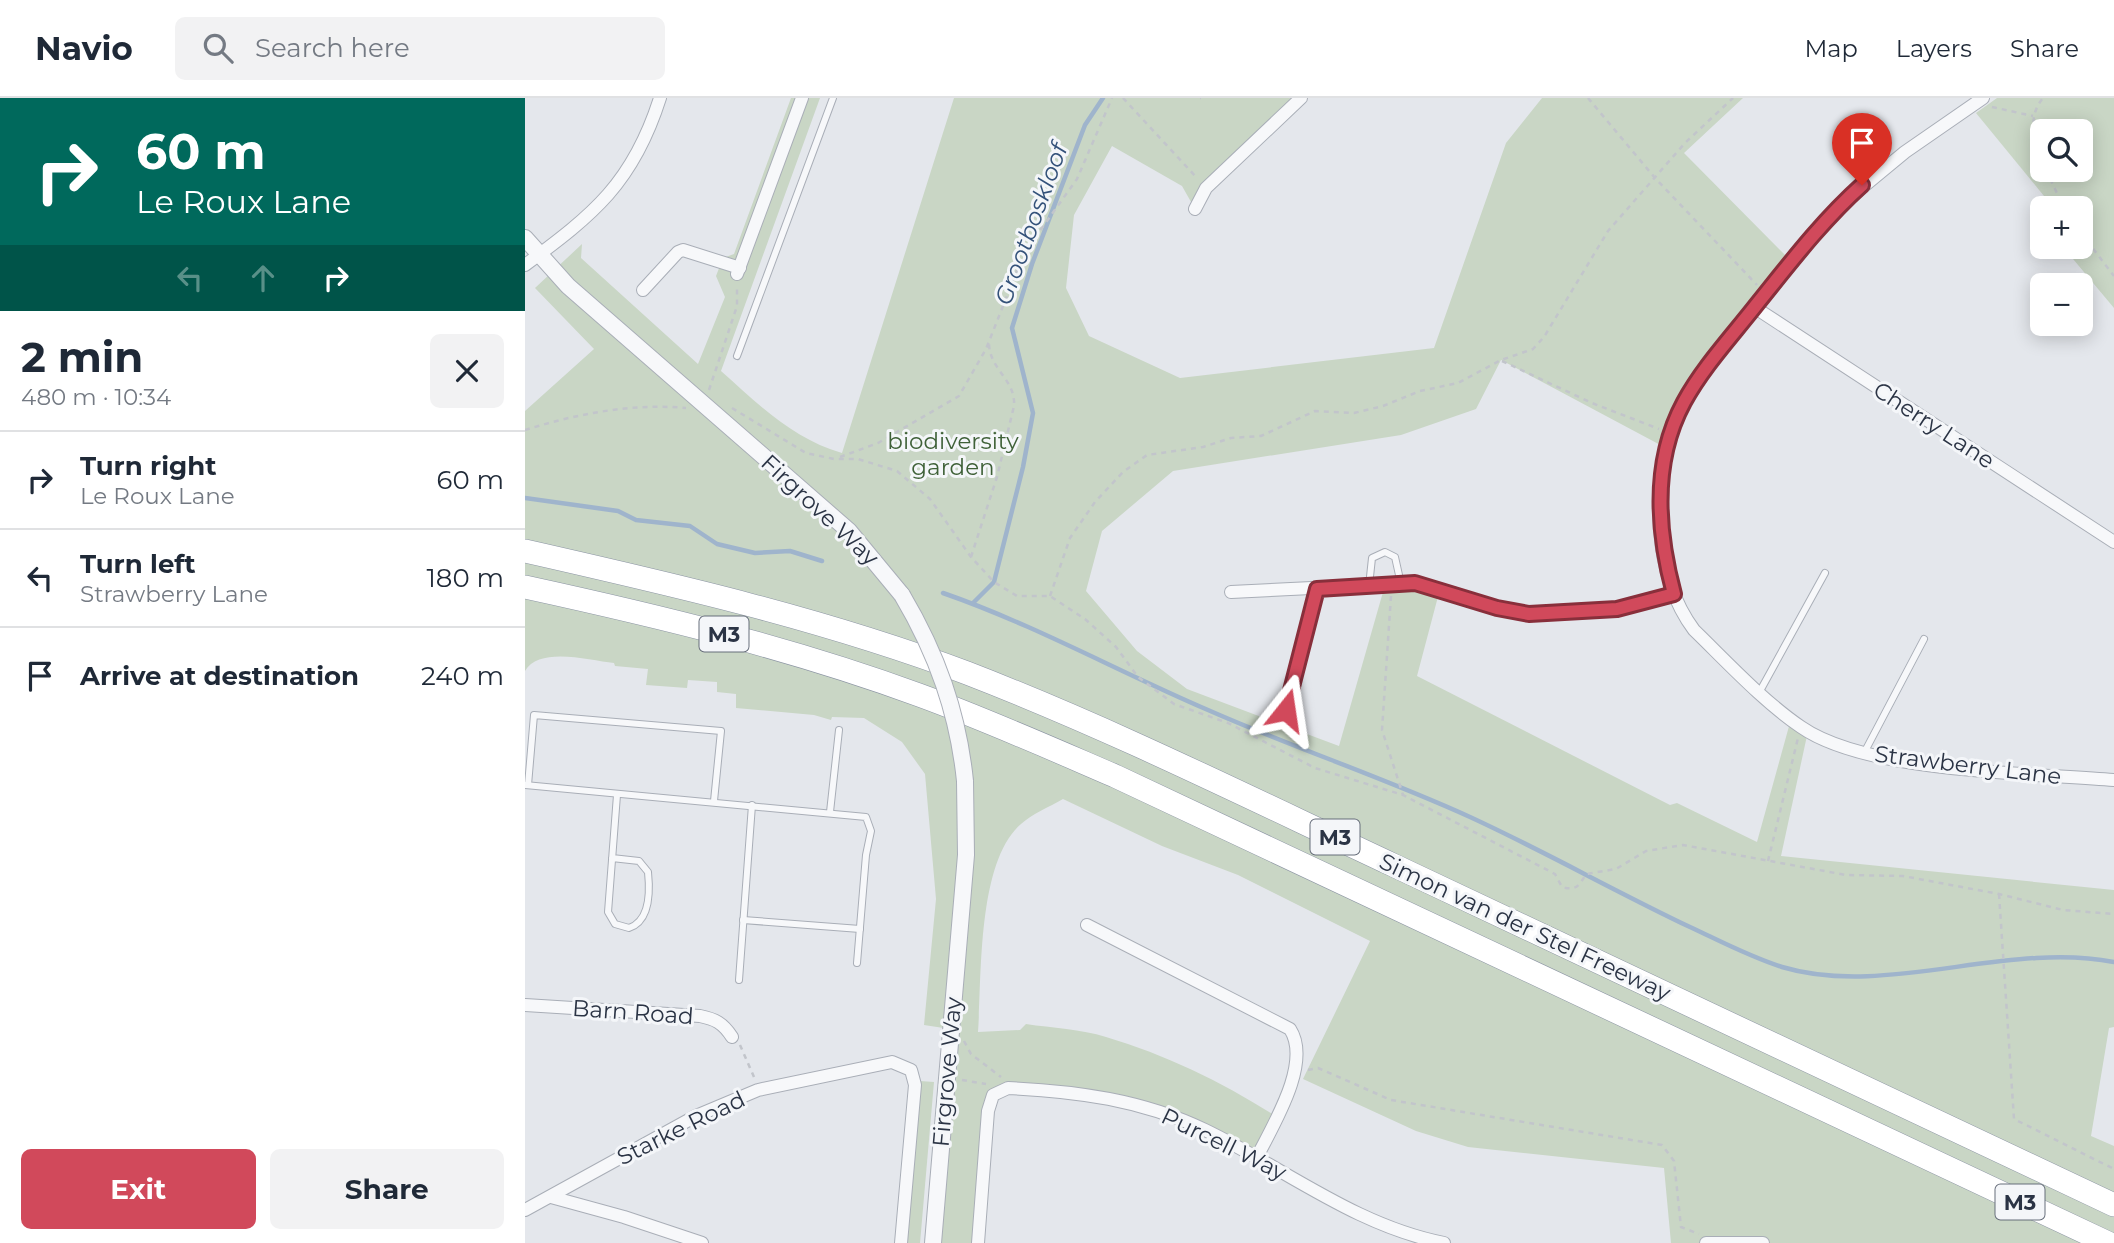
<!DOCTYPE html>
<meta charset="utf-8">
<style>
body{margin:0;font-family:Montserrat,sans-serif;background:#f2f2f3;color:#1f2937;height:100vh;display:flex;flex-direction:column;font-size:26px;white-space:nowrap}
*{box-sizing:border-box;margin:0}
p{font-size:23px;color:#747a83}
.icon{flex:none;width:38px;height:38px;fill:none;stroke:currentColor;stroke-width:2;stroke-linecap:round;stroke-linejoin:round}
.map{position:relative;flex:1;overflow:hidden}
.side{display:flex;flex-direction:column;background:#fff;width:525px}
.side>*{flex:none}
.top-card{background:#00695c;color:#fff;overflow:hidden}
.controls{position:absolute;left:1505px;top:21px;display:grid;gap:14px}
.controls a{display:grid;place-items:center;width:63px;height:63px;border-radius:10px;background:#fff;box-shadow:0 4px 18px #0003;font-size:35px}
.pin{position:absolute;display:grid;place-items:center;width:60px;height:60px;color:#fff;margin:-72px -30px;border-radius:50% 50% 50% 0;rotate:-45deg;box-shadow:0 0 7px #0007}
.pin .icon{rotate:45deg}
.me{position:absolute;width:77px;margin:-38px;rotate:15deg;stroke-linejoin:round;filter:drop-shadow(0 0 5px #0008)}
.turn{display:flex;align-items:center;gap:24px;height:147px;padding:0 21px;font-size:32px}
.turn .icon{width:91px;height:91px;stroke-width:2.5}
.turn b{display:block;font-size:49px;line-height:60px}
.lanes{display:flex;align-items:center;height:66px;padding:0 21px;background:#0003;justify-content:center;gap:35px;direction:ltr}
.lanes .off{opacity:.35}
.round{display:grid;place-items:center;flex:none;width:74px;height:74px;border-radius:10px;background:#f2f2f3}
.summary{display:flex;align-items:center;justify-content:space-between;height:119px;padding:0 21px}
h1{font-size:42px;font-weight:700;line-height:52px}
.cta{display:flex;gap:14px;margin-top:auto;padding:14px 21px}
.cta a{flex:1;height:80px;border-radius:10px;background:#d1495b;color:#fff;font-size:28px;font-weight:700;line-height:80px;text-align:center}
.cta a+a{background:#f2f2f3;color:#1f2937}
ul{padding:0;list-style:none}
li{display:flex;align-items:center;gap:21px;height:98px;padding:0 21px;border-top:2px solid #e0e1e3}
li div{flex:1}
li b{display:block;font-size:26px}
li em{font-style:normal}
header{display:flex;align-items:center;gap:42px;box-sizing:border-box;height:98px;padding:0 35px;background:#fff;border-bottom:2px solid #e0e1e3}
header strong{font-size:33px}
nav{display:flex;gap:38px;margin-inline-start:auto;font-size:24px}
.search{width:490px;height:63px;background:#f2f2f3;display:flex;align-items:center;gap:18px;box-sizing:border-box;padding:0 24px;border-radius:10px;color:#747a83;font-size:26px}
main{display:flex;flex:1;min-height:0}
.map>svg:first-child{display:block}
.green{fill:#c9d6c5;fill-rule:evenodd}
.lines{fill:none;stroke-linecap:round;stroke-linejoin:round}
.stream{stroke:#9fb4cc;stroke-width:4.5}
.service-casing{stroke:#a9aeb7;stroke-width:8}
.minor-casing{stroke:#a9aeb7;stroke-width:14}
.tertiary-casing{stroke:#a9aeb7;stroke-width:18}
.motorway-casing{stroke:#8b94a3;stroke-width:24}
.path{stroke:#c2c5cb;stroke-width:2.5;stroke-dasharray:5 5;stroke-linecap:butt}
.service{stroke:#f7f8fa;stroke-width:6}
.minor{stroke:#f7f8fa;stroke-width:12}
.tertiary{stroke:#f7f8fa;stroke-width:16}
.motorway{stroke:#fff;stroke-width:23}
.tertiary-bridge-casing{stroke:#a9aeb7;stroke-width:18;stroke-linecap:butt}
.tertiary-bridge{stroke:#f7f8fa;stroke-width:16}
.route-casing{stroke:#882f3b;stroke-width:18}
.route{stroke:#d1495b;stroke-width:12}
.labels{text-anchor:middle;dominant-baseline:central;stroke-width:6;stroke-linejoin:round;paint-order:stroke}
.shield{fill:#f4f6f9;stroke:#676e7b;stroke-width:2}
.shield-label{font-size:21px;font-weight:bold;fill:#2b3445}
.street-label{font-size:23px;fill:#2b3445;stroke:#f4f6f9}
.park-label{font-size:23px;fill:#3f6138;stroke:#f4f6f9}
.water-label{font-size:24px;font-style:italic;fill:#34527a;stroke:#f4f6f9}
</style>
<header>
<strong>Navio</strong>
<div class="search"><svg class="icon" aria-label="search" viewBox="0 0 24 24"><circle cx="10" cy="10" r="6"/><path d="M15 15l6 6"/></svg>Search here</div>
<nav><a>Map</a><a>Layers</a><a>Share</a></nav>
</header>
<main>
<section class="side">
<div class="top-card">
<div class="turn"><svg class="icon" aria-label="right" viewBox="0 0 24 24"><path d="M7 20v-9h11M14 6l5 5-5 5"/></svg><div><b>60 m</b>Le Roux Lane</div></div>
<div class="lanes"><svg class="icon off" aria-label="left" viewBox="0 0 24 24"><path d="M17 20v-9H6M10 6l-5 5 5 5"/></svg><svg class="icon off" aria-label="ahead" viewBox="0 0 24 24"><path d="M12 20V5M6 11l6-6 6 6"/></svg><svg class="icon" aria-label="right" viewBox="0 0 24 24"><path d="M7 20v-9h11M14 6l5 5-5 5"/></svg></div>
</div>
<div class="summary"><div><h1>2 min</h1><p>480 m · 10:34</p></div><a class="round"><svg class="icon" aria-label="close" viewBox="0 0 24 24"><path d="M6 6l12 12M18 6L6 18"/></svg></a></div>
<ul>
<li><svg class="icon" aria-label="right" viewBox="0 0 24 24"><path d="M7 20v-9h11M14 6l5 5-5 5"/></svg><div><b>Turn right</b><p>Le Roux Lane</p></div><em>60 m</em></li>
<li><svg class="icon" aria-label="left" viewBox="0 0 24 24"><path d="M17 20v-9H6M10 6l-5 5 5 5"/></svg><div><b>Turn left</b><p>Strawberry Lane</p></div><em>180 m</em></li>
<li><svg class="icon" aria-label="arrive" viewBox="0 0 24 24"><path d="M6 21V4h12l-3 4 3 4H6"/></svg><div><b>Arrive at destination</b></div><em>240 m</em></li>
</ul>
<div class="cta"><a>Exit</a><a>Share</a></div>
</section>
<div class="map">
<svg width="1589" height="1145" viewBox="0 0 1589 1145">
<rect width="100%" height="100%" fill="#e4e7ec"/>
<!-- green -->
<g class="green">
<path d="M266,0H295L196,273C233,306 268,341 317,355L429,0H776L721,52L670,111L657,88L587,48L549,117L541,190L564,238L655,280L909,250L981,45L1017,0H1218L1159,55L1266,163L1178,275L1141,350L976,262L951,311L876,337L648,373L577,433L561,493L612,553L662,591L814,648L860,487L915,491L892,578L1145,707L1152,705L1232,744L1266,621L1283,633L1256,758L1589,792V929L1584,930L1566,1038L1589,1048V1145H1146L1139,1070L943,1049L891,1033L778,981L845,843L713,777L637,748L538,701C524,709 507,716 496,726C452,764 457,878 453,934L495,932L501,926C527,930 556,931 581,939C642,957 699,985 752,1019L732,1059L649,1019L510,991L468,997L453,1145H408L425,931L399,927L411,801L400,676L377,644L339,620L307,619L306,622L289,617L211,610V596L192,594V584L163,582L162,590L121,587L123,571L90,568L89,565C64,562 14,548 0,573V313L69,251L10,190L57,146L56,160L173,266L200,199L191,178L198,160L209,156Z"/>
<path d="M1472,0H1589V210L1538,149H1556V110H1517V123L1505,109L1519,98L1451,15ZM1517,33H1556V72H1517Z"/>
<polygon points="395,983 409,984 395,1145 382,1145"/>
</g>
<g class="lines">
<!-- stream -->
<g class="stream">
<polyline points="0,400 93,413 111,422 165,428 192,446 230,455 265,453 297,463"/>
<path d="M418,495C510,527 594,574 683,612C769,650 860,680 945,719C1019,753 1091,794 1165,829C1195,843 1225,859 1257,869C1360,900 1482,843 1589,864"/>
<polyline points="448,505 469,484 498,369 508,315 487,230 507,166 560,27 578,0"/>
</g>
<!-- service casing -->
<g class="service-casing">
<g id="service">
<polyline points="212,258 308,0"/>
<polyline points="844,488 847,460 860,454 870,459 876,486"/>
<polyline points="1235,593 1300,475"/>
<polyline points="761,612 792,491"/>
<polyline points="1339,655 1399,541"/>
<polyline points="0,687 341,719 346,733 341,757 332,865"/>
<polyline points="3,687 9,617 196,633 189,703"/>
<polyline points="305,714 314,632"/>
<path d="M87,760L114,763L123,774C125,793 125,823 104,830L90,826L83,814L92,697"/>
<polyline points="218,822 335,831"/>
<polyline points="214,882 227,707"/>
</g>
</g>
<!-- minor casing -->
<g class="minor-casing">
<g id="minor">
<path d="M1458,0L1380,54L1311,111L1178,274C1167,291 1155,307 1149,326C1126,389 1128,477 1169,532C1202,564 1239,604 1276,629C1342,675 1507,675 1589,682"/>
<polyline points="670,111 681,90 776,0"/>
<path d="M0,167C69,116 108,85 135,0"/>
<polyline points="212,176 277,0"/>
<polyline points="118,192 153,154 158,152 215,170"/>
<polyline points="1229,209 1589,444"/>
<polyline points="706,494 890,485 972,511 1004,516 1092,511 1149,496"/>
<path d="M562,827L765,931C787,965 748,1027 732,1059"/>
<path d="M0,907L175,918C190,921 198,925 207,939"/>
<polyline points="26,1099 99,1119 177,1145"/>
<polyline points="0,1112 171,1018 233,992 367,964 386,972 390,987 376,1145"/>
<path d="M453,1145L463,1013L468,997L483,990C551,993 618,1002 680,1032C759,1070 831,1128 919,1145"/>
<polyline points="1181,1145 1238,1145"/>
</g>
</g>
<!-- tertiary casing -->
<g class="tertiary-casing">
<g id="tertiary">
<polyline points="0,140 43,188 324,433 377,497"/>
<polyline points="408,1145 441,757 440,683"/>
</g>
</g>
<!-- motorway casing -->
<g class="motorway-casing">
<g id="motorway">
<path d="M0,453C150,487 298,521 442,575C587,631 727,701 868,767C1109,879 1349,993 1589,1107"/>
<path d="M0,489C133,518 266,550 394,597C460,621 525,650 590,678L1583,1145"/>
</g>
</g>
<!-- path -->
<g class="path">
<polyline points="598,0 672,80"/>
<polyline points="675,0 676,0"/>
<polyline points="1063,0 1130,80 1232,187"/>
<polyline points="1467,9 1508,18"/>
<path d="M1517,63C1509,41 1502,19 1518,0"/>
<polyline points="1521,72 1539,110"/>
<polyline points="1556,135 1589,178"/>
<polyline points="977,263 1067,305 1134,331"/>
<polyline points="184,292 212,208 212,187"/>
<path d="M207,310L281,355L309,361H333L372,373L405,401L446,459L469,484L492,498H525L560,521L591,549L613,579L649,606L703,625L790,670L878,697L1030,776L1037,789C1051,793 1054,788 1061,776L1091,771L1121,753L1158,747L1321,777L1378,778L1474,796L1538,812L1589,816"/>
<path d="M0,332C51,316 107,305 161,310"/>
<polyline points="315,359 353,345 434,298 461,251 499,155 552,81 587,0"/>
<path d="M446,459L472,379L489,308C491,282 465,272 464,246"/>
<polyline points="525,498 545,440 570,404 598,374 622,357 678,349 706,340 736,338 790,313 829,315 858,308 895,293 933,285 976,262 1008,251 1019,239 1083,133 1160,45 1208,0"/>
<polyline points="866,498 857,632 878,697"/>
<polyline points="1243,763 1273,640"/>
<polyline points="1474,796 1489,1021 1589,1071"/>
<polyline points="439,943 446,956 476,979"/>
<polyline points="215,947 229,979"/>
<polyline points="783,972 793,970 866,1002 1137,1047 1149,1063 1156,1129 1174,1136"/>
<polyline points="437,982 461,986"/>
</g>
<!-- service -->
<use href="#service" class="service"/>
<!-- minor -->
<use href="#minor" class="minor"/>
<!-- tertiary -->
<use href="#tertiary" class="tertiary"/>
<!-- motorway -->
<use href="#motorway" class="motorway"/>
<!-- tertiary-bridge casing -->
<g class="tertiary-bridge-casing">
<path id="tertiary-bridge" d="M377,497C412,556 433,615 440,683"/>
</g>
<!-- tertiary-bridge -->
<use href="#tertiary-bridge" class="tertiary-bridge"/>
</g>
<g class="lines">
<!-- route casing -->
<g class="route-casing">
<path id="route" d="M761,612L792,491L890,485L972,510L1004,516L1092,511L1149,496C1132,433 1127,363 1159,304C1178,269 1207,238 1232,206C1265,165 1297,123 1337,87"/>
</g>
<!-- route -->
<use href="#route" class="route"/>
</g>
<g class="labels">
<!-- shield labels -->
<g class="shield">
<rect x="174.5" y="518.5" width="49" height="35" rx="5"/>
<rect x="785.5" y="721.5" width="49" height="35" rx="5"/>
<rect x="1470.5" y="1086.5" width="49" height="35" rx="5"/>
</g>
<g class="shield-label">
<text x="199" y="536">M3</text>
<text x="810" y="739">M3</text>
<text x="1495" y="1104">M3</text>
</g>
<!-- street labels -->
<g class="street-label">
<text transform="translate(1409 327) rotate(33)">Cherry Lane</text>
<text transform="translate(295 412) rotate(43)">Firgrove Way</text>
<text transform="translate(1443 667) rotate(7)">Strawberry Lane</text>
<text transform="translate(1000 829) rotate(25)">Simon van der Stel Freeway</text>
<text transform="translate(108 914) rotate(4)">Barn Road</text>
<text transform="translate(422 974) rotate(-85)">Firgrove Way</text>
<text transform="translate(156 1030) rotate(-26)">Starke Road</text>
<text transform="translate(699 1046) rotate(26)">Purcell Way</text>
</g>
<!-- park labels -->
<g class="park-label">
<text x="428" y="343">biodiversity<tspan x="428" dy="26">garden</tspan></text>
</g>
<!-- water labels -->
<g class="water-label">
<text transform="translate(506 126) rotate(-70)">Grootboskloof</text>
</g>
</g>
</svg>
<div class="controls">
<a><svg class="icon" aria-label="search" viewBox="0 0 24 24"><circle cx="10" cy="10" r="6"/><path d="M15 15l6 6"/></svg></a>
<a>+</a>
<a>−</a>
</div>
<div class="pin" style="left:1337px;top:87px;background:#d93025"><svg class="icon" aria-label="arrive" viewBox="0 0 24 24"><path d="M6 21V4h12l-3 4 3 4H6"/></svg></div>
<svg class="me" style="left:761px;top:612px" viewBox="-20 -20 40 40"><path d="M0-17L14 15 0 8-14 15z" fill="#d1495b" stroke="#fff" stroke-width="4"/></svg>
</div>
</main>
